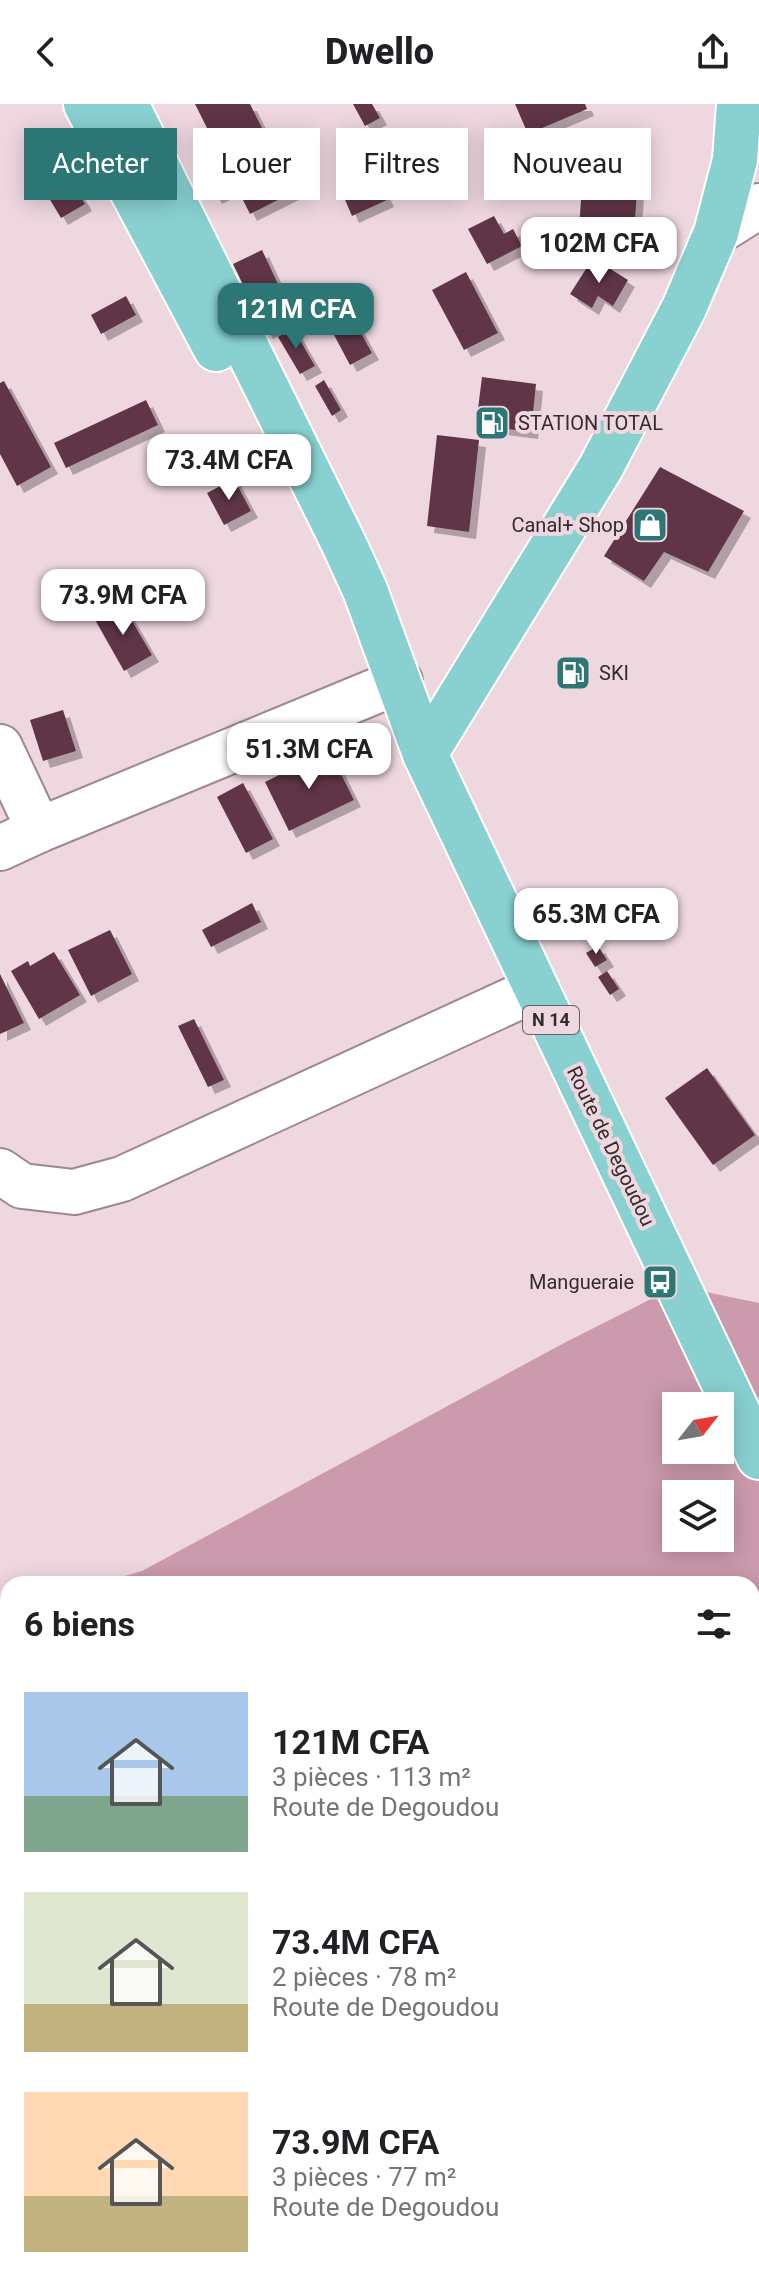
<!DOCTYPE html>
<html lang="fr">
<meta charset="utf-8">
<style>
:root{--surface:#fff;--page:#f6f6f6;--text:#202124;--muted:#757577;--accent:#2c7675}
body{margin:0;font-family:Roboto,sans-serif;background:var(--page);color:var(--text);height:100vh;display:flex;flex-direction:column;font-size:30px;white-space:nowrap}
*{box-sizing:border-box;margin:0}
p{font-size:26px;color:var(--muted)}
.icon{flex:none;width:44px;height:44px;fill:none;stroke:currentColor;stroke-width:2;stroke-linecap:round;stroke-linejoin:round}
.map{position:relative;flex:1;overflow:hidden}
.sheet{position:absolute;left:0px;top:1472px;width:760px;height:714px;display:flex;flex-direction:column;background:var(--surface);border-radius:24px 24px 0 0;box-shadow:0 4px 20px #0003}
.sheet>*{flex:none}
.banner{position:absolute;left:24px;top:24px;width:712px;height:72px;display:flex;gap:16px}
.needle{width:52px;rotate:59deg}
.tools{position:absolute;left:662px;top:1288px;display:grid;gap:16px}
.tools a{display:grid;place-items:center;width:72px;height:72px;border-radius:0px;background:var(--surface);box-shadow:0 4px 20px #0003;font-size:40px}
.price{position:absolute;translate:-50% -68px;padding:0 18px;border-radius:16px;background:#fff;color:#222;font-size:26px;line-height:52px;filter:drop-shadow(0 2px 4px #0008)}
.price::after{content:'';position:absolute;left:50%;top:48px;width:24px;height:18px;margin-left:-12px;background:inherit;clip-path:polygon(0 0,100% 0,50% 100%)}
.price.current{background:var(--accent);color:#fff}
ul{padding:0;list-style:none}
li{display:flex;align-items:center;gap:24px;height:200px;padding:0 24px}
li span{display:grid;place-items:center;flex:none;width:224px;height:160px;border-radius:0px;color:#555}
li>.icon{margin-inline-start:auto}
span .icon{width:96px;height:96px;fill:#fffc;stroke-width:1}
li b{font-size:34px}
h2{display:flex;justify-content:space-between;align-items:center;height:96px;padding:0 24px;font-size:34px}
.tag{padding:0 28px;border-radius:0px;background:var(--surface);box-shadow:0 4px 20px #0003;font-size:28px;line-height:72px}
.tag.current{background:var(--accent);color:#fff}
header{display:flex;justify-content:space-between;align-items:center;height:104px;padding:0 24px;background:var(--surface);font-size:36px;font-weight:800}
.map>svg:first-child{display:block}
</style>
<header><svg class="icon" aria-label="back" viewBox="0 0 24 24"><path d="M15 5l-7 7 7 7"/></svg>Dwello<svg class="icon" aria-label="share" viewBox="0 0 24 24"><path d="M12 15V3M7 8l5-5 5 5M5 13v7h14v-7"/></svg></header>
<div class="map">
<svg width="759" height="2185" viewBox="0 0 759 2185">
<defs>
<filter id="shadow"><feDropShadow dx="7" dy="7" stdDeviation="0" flood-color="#0004"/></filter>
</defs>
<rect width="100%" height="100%" fill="#efd7e0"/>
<g fill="#cb9aad" fill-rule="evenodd">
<path d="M 677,1182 L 759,1199 L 759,2081 L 752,2085 L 752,1480 L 97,1480 L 142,1467 L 566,1238 ZM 676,1302 L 720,1302 L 720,1346 L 676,1346 ZM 676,1390 L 720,1390 L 720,1434 L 676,1434 Z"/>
<path d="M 0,1493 L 8,1493 L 8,2010 L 0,1998 Z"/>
<path d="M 121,2178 L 556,2178 L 541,2185 L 126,2185 Z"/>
</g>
<g fill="#5f3647" filter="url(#shadow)">
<path d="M 195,0 L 250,0 L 294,88 L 250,110 Z"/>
<path d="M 353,0 L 372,0 L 380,14 L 365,22 Z"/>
<path d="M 515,0 L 585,0 L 587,5 L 528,30 Z"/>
<path d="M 213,47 L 222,64 L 207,72 L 198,55 Z"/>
<path d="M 371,62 L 387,96 L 352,112 L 337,77 Z"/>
<path d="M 64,65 L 85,100 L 61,114 L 40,79 Z"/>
<path d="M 583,69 L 638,74 L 633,142 L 578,137 Z"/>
<path d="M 226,70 L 233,84 L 215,93 L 207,79 Z"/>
<path d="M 494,112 L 504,130 L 513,125 L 522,142 L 487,160 L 468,125 Z"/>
<path d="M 262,146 L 294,214 L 266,228 L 233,160 Z"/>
<path d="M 593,154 L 628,176 L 613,202 L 598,192 L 592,204 L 570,190 Z"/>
<path d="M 466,168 L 498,229 L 464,246 L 432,186 Z"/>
<path d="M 126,192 L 136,211 L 101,230 L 91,211 Z"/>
<path d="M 346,202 L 372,249 L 350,261 L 325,214 Z"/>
<path d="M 293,224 L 315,262 L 300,270 L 278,233 Z"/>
<path d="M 482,273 L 536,280 L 531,328 L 476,321 Z"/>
<path d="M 324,276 L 341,306 L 332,312 L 315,282 Z"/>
<path d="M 4,277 L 51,363 L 17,382 L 0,350 L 0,279 Z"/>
<path d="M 146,296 L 158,321 L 66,364 L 54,339 Z"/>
<path d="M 437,331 L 479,336 L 469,428 L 427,422 Z"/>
<path d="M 660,363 L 744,407 L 708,468 L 664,448 L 644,477 L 604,452 Z"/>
<path d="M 234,375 L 251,407 L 224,421 L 207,389 Z"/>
<path d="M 121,498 L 152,551 L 124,567 L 94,514 Z"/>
<path d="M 63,606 L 76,647 L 43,657 L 30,616 Z"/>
<path d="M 329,646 L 354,696 L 289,727 L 265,678 Z"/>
<path d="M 243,679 L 273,735 L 246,749 L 217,693 Z"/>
<path d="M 252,799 L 261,818 L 211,843 L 202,826 Z"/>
<path d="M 110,826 L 132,870 L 91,892 L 68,846 Z"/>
<path d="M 598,842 L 607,856 L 595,863 L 586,849 Z"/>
<path d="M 54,848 L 80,891 L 39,915 L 11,867 L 28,857 L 30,862 Z"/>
<path d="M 607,867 L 619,885 L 610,891 L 598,873 Z"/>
<path d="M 0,870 L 24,919 L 0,930 Z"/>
<path d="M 194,915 L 224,976 L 208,983 L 178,922 Z"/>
<path d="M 707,964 L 755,1031 L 713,1061 L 665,994 Z"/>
</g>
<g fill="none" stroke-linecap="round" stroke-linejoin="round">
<defs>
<g id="minor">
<path d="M 716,129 L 759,102"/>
<path d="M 0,643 L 39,726"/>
<path d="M 0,744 L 39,726 L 400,577"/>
<path d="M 0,1067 L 22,1082 L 74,1088 L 122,1075 L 536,885"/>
<path d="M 0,1998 L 8,2010"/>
<path d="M 752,2159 L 759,2156"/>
<path d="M 121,2178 L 126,2185"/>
<path d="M 702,2185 L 715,2178"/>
</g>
<g id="major">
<path d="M 86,0 L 216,245"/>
<path d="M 126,0 L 343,438 L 365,486 L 425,650 L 759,1353"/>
<path d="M 425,650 L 601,363 L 684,204 L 716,129 L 735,56 L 739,0"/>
</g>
</defs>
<use href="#minor" stroke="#9e8890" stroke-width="48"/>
<use href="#major" stroke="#fff" stroke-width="48"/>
<use href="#minor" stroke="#fff" stroke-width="44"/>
<use href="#major" stroke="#89d0d0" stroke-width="44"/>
</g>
<defs>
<symbol id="fuel-square" viewBox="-11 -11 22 22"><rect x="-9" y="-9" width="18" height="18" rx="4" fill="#2c7675" stroke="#efd7e0"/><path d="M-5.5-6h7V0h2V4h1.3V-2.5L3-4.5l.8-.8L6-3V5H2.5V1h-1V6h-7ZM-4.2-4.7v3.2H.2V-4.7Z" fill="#fff"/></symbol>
<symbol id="shop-square" viewBox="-11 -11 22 22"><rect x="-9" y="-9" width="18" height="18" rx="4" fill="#2c7675" stroke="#efd7e0"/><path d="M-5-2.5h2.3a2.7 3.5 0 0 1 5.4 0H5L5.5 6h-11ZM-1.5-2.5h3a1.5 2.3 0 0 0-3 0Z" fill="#fff"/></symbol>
<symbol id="bus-square" viewBox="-11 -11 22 22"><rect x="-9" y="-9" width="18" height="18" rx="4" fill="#2c7675" stroke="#efd7e0"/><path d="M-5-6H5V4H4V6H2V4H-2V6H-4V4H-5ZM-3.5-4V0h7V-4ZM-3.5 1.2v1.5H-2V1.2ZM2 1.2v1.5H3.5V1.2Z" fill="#fff"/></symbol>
</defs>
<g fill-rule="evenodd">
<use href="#fuel-square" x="472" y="299" width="40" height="40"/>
<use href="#shop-square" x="630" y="401" width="40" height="40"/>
<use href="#fuel-square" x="553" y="549" width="40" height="40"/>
<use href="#bus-square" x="640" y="1158" width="40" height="40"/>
</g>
<g text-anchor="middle" stroke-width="8" stroke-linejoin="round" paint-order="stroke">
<rect fill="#efd7e0" stroke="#6c5f63" stroke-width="2" x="523" y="902" width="56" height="28" rx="6"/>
<g font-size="18" font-weight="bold" fill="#342b2e">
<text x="551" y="922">N 14</text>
</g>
<g font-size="20" fill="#342b2e" stroke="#efd7e0" text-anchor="start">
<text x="518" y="326">STATION TOTAL</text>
<text x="624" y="428" text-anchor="end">Canal+ Shop</text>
<text x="599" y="576">SKI</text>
<text x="634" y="1185" text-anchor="end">Mangueraie</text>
</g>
<g font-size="20" fill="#342b2e" stroke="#efd7e0">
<text transform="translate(611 1042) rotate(64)" y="7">Route de Degoudou</text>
</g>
</g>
</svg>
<div class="tools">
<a><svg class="needle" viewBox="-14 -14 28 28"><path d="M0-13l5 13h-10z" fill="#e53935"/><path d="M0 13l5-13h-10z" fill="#757577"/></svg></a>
<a><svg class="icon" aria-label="layers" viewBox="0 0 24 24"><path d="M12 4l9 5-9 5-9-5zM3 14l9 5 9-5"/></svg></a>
</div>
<b class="price" style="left:599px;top:181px">102M CFA</b>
<b class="price current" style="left:296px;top:247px">121M CFA</b>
<b class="price" style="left:229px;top:398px">73.4M CFA</b>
<b class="price" style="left:123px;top:533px">73.9M CFA</b>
<b class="price" style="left:309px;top:687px">51.3M CFA</b>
<b class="price" style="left:596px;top:852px">65.3M CFA</b>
<div class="banner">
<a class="tag current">Acheter</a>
<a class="tag">Louer</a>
<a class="tag">Filtres</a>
<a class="tag">Nouveau</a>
</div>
<section class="sheet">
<h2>6 biens<svg class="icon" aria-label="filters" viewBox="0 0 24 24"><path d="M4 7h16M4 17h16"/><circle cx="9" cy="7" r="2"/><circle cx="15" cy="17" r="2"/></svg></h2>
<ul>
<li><span style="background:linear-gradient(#a9c7e8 65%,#7fa58c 0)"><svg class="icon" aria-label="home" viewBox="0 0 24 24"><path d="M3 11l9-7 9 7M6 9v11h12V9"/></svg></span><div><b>121M CFA</b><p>3 pièces · 113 m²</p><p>Route de Degoudou</p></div></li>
<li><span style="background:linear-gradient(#dfe7d0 70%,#c2b280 0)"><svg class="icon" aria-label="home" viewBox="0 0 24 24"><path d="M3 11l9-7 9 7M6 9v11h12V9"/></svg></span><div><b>73.4M CFA</b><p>2 pièces · 78 m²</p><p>Route de Degoudou</p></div></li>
<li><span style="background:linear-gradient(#ffd9b3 65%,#c2b280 0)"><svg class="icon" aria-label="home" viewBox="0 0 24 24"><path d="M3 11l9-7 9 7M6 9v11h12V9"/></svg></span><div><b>73.9M CFA</b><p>3 pièces · 77 m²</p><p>Route de Degoudou</p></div></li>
</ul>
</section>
</div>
